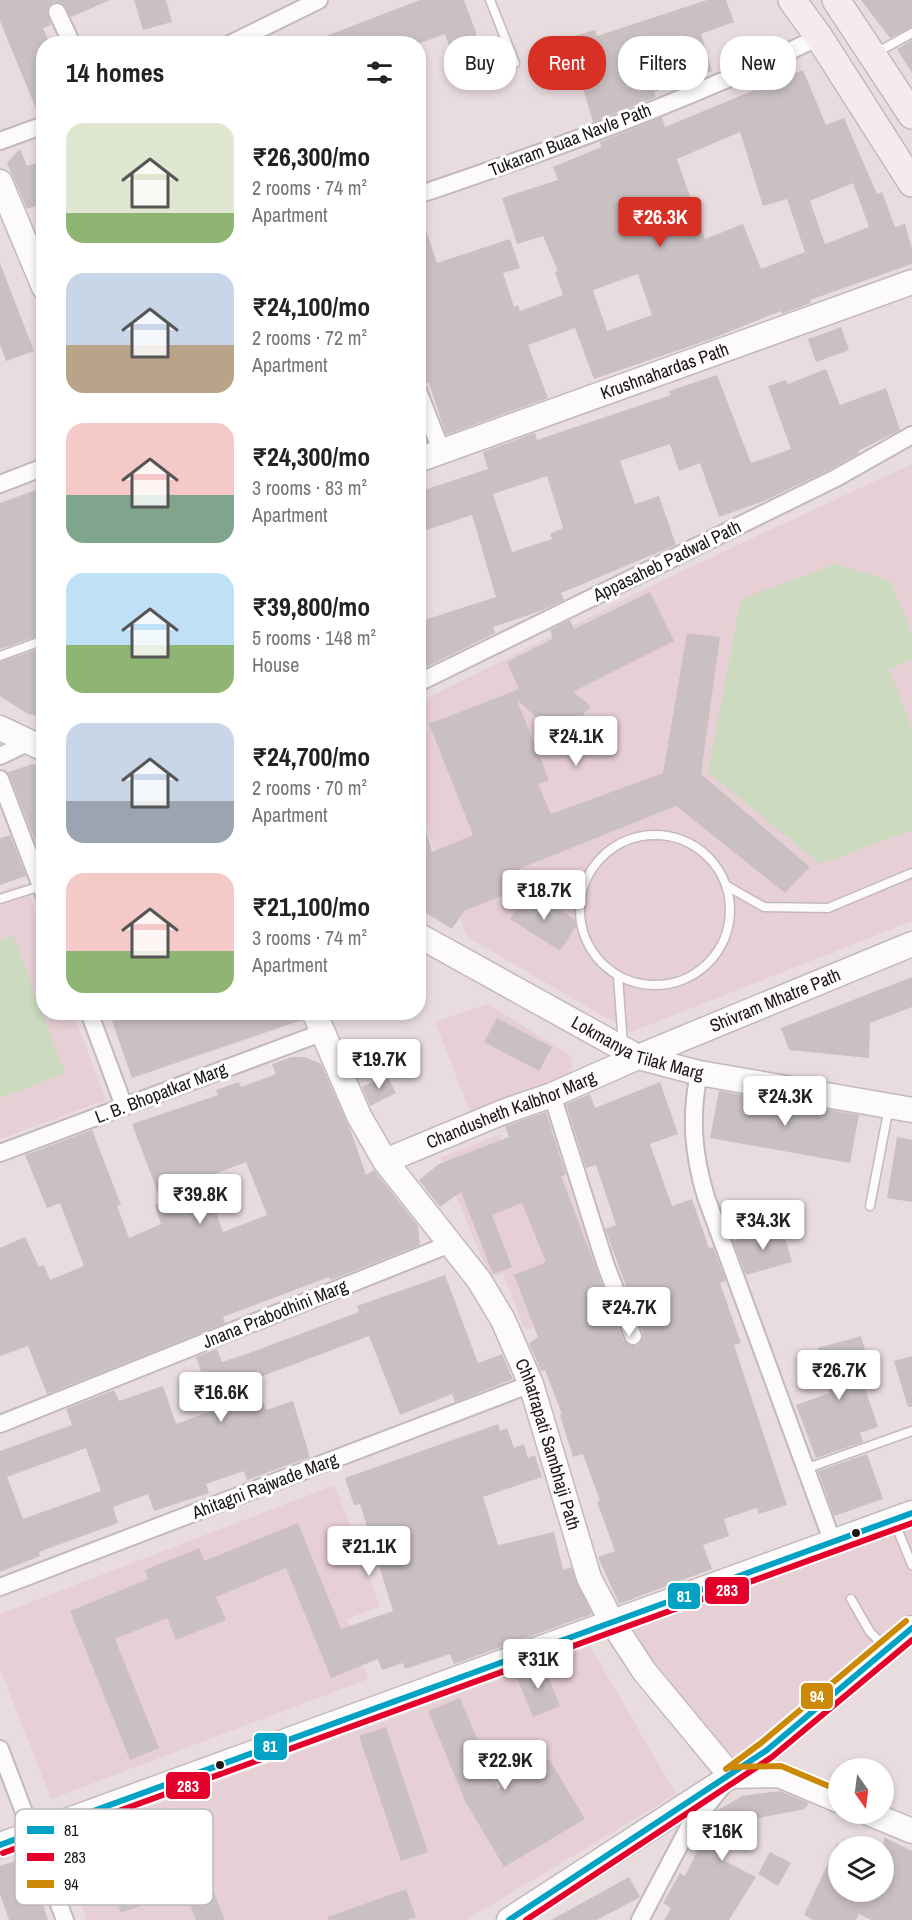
<!DOCTYPE html>
<meta charset="utf-8">
<style>
:root{--surface:#fff;--page:#f6f6f6;--text:#222;--muted:#767676;--accent:#d93025}
body{margin:0;font-family:"Archivo Narrow",sans-serif;background:var(--page);color:var(--text);height:100vh;display:flex;flex-direction:column;font-size:22px;white-space:nowrap}
*{box-sizing:border-box;margin:0}
p{font-size:20px;color:var(--muted)}
.icon{flex:none;width:33px;height:33px;fill:none;stroke:currentColor;stroke-width:2;stroke-linecap:round;stroke-linejoin:round}
.map{position:relative;flex:1;overflow:hidden}
.details{position:absolute;left:36px;top:36px;width:390px;height:984px;display:flex;flex-direction:column;background:var(--surface);border-radius:24px;box-shadow:0 3px 9px #0003}
.details>*{flex:none}
.hud{position:absolute;left:444px;top:36px;width:378px;height:54px;display:flex;gap:12px}
.needle{width:39px;rotate:166deg}
.controls{position:absolute;left:828px;top:1758px;display:grid;gap:12px}
.controls a{display:grid;place-items:center;width:66px;height:66px;border-radius:50%;background:var(--surface);box-shadow:0 3px 9px #0003;font-size:30px}
.price{position:absolute;translate:-50% -51px;padding:0 14px;border-radius:6px;background:#fff;color:#222;font-size:20px;line-height:39px;filter:drop-shadow(0 2px 3px #0008)}
.price::after{content:'';position:absolute;left:50%;top:36px;width:18px;height:14px;margin-left:-9px;background:inherit;clip-path:polygon(0 0,100% 0,50% 100%)}
.price.current{background:var(--accent);color:#fff}
ul{padding:0;list-style:none}
li{display:flex;align-items:center;gap:18px;height:150px;padding:0 30px}
li span{display:grid;place-items:center;flex:none;width:168px;height:120px;border-radius:18px;color:#555}
li>.icon{margin-inline-start:auto}
span .icon{width:72px;height:72px;fill:#fffc;stroke-width:1}
li b{font-size:26px}
h2{display:flex;justify-content:space-between;align-items:center;height:72px;padding:0 30px;font-size:26px}
.pill{padding:0 21px;border-radius:24px;background:var(--surface);box-shadow:0 3px 9px #0003;font-size:21px;line-height:54px}
.pill.current{background:var(--accent);color:#fff}
.map>svg:first-child{display:block}
</style>
<div class="map">
<svg width="912" height="1920" viewBox="0 0 912 1920">
<rect width="100%" height="100%" fill="#e9dcdf"/>
<g fill="#e7d0d5">
<path d="M 912,464 L 912,921 L 631,1032 L 467,937 L 419,808 L 419,702 L 682,571 Z"/>
<path d="M 25,883 L 43,934 L 44,1012 L 73,1013 L 106,1100 L 0,1139 L 0,892 Z"/>
<path d="M 488,1004 L 570,1055 L 573,1065 L 570,1074 L 471,1114 L 435,1022 Z"/>
<path d="M 500,1134 L 506,1150 L 549,1134 L 610,1298 L 525,1331 L 503,1273 L 490,1277 L 440,1158 Z"/>
<path d="M 335,1485 L 380,1606 L 347,1619 L 368,1679 L 51,1799 L 0,1668 L 0,1614 Z"/>
<path d="M 912,1522 L 912,1621 L 735,1766 L 622,1626 Z"/>
<path d="M 590,1646 L 676,1794 L 466,1920 L 87,1920 L 59,1840 Z"/>
</g>
<g fill="#ccdabf">
<path d="M 835,564 L 891,581 L 912,636 L 912,660 L 889,669 L 912,729 L 912,830 L 820,864 L 708,772 L 741,599 Z"/>
<path d="M 13,935 L 65,1073 L 0,1098 L 0,940 Z"/>
</g>
<g fill="#cac0c2" fill-rule="evenodd">
<path d="M 0,0 L 110,0 L 71,17 L 62,3 L 53,2 L 48,7 L 47,12 L 51,25 L 43,28 L 50,44 L 44,44 L 44,115 L 39,116 L 0,21 Z"/>
<path d="M 134,0 L 166,0 L 172,22 L 143,30 Z"/>
<path d="M 420,0 L 464,0 L 477,35 L 449,45 L 445,34 L 418,44 L 305,44 Z"/>
<path d="M 707,0 L 726,0 L 734,22 L 701,34 L 712,71 L 669,84 L 670,86 L 654,92 L 656,97 L 593,122 L 568,38 L 595,30 L 597,36 Z"/>
<path d="M 861,0 L 912,0 L 912,27 L 890,38 Z"/>
<path d="M 912,40 L 912,73 L 897,49 Z"/>
<path d="M 803,70 L 826,125 L 844,118 L 877,194 L 882,192 L 895,227 L 905,224 L 912,249 L 912,264 L 810,300 L 811,303 L 782,314 L 781,311 L 711,339 L 594,379 L 575,328 L 528,345 L 548,398 L 446,435 L 429,383 L 425,383 L 418,366 L 418,218 L 422,218 L 437,263 L 510,239 L 520,268 L 503,273 L 514,307 L 518,305 L 520,311 L 563,295 L 555,272 L 558,271 L 543,236 L 517,244 L 502,198 L 558,180 L 553,167 L 601,147 L 600,142 L 662,117 L 665,127 ZM 740,132 L 763,206 L 787,199 L 805,252 L 761,269 L 743,224 L 705,239 L 677,159 ZM 853,183 L 869,227 L 825,244 L 810,201 ZM 638,274 L 652,315 L 607,331 L 593,290 Z"/>
<path d="M 20,149 L 27,166 L 44,160 L 44,203 L 27,209 L 7,163 Z"/>
<path d="M 0,263 L 34,351 L 6,361 L 0,344 Z"/>
<path d="M 841,327 L 849,350 L 816,362 L 808,339 Z"/>
<path d="M 826,369 L 840,405 L 886,388 L 900,430 L 858,451 L 859,453 L 831,469 L 764,501 L 719,517 L 700,463 L 679,471 L 670,444 L 620,461 L 635,504 L 659,496 L 676,545 L 561,593 L 564,600 L 540,611 L 493,627 L 495,633 L 426,667 L 418,646 L 418,622 L 496,597 L 472,515 L 418,533 L 418,492 L 488,469 L 483,452 L 535,433 L 537,440 L 671,395 L 669,391 L 717,375 L 751,463 L 791,449 L 768,386 L 786,380 L 788,384 ZM 547,476 L 563,528 L 550,534 L 552,539 L 512,552 L 493,494 Z"/>
<path d="M 420,426 L 427,442 L 418,445 L 418,427 Z"/>
<path d="M 44,487 L 44,596 L 36,597 L 44,621 L 44,634 L 0,649 L 0,503 Z"/>
<path d="M 650,592 L 674,641 L 573,692 L 591,706 L 561,740 L 517,700 L 549,780 L 538,784 L 551,814 L 663,773 L 687,633 L 720,637 L 701,774 L 810,867 L 785,893 L 676,806 L 519,869 L 526,886 L 464,911 L 452,929 L 418,908 L 418,821 L 423,820 L 432,852 L 473,835 L 429,724 L 519,689 L 507,662 L 553,639 L 550,630 L 570,620 L 574,629 Z"/>
<path d="M 44,647 L 44,718 L 26,713 L 0,696 L 0,662 Z"/>
<path d="M 33,764 L 44,770 L 44,863 L 8,772 Z"/>
<path d="M 10,835 L 26,876 L 0,885 L 0,838 Z"/>
<path d="M 528,890 L 579,922 L 560,951 L 510,919 Z"/>
<path d="M 912,977 L 912,1007 L 870,1023 L 869,1058 L 789,1050 L 781,1028 Z"/>
<path d="M 136,1012 L 300,1012 L 302,1020 L 132,1078 L 112,1021 Z"/>
<path d="M 497,1018 L 552,1047 L 539,1071 L 484,1042 Z"/>
<path d="M 292,1057 L 305,1057 L 321,1064 L 350,1129 L 366,1175 L 374,1170 L 418,1226 L 420,1245 L 336,1278 L 331,1280 L 329,1277 L 223,1317 L 225,1323 L 47,1394 L 28,1346 L 0,1356 L 0,1248 L 25,1237 L 39,1267 L 44,1265 L 50,1280 L 84,1266 L 60,1203 L 47,1208 L 25,1155 L 92,1130 L 121,1205 L 117,1206 L 129,1238 L 161,1224 L 155,1205 L 162,1203 L 132,1124 L 218,1095 L 216,1090 L 239,1082 L 241,1087 L 276,1074 L 272,1064 ZM 246,1162 L 267,1215 L 223,1232 L 204,1178 Z"/>
<path d="M 387,1075 L 396,1093 L 370,1106 L 362,1087 Z"/>
<path d="M 660,1082 L 678,1134 L 650,1144 L 672,1206 L 692,1199 L 709,1248 L 713,1247 L 726,1281 L 720,1283 L 741,1343 L 734,1345 L 787,1505 L 759,1514 L 757,1508 L 724,1519 L 729,1536 L 703,1545 L 712,1569 L 619,1604 L 598,1557 L 615,1551 L 597,1502 L 600,1501 L 583,1454 L 573,1457 L 560,1415 L 562,1414 L 545,1370 L 541,1371 L 529,1343 L 538,1337 L 514,1275 L 546,1262 L 522,1203 L 492,1215 L 512,1267 L 493,1274 L 461,1192 L 440,1207 L 419,1180 L 439,1164 L 509,1137 L 505,1126 L 546,1112 L 566,1175 L 561,1176 L 623,1340 L 631,1346 L 637,1346 L 643,1338 L 643,1332 L 605,1229 L 616,1225 L 596,1165 L 586,1168 L 566,1104 L 590,1094 L 595,1108 Z"/>
<path d="M 719,1091 L 859,1115 L 850,1163 L 710,1138 Z"/>
<path d="M 897,1137 L 912,1140 L 912,1202 L 887,1198 Z"/>
<path d="M 782,1227 L 792,1262 L 746,1275 L 733,1241 Z"/>
<path d="M 445,1275 L 478,1363 L 502,1354 L 513,1379 L 455,1402 L 452,1394 L 400,1415 L 369,1336 L 255,1379 L 266,1410 L 293,1401 L 310,1457 L 247,1480 L 244,1471 L 206,1484 L 209,1493 L 154,1511 L 148,1494 L 113,1507 L 118,1523 L 39,1552 L 40,1556 L 0,1572 L 0,1451 L 72,1425 L 66,1409 L 114,1390 L 119,1401 L 163,1386 L 176,1424 L 214,1410 L 196,1357 L 217,1349 L 222,1362 L 244,1355 L 359,1312 L 357,1306 ZM 86,1448 L 101,1491 L 23,1519 L 7,1477 Z"/>
<path d="M 861,1336 L 868,1361 L 857,1364 L 878,1427 L 860,1433 L 863,1442 L 816,1458 L 796,1405 L 830,1393 L 818,1348 Z"/>
<path d="M 912,1356 L 912,1407 L 908,1407 L 894,1361 Z"/>
<path d="M 498,1424 L 500,1431 L 507,1428 L 514,1448 L 524,1444 L 528,1458 L 535,1455 L 542,1477 L 483,1497 L 498,1545 L 554,1532 L 563,1570 L 571,1567 L 592,1614 L 454,1664 L 450,1654 L 405,1669 L 403,1663 L 382,1670 L 378,1659 L 331,1678 L 286,1568 L 216,1597 L 226,1620 L 176,1640 L 167,1618 L 115,1639 L 159,1748 L 130,1760 L 70,1611 L 148,1579 L 145,1570 L 199,1548 L 204,1561 L 298,1523 L 341,1629 L 393,1611 L 360,1504 L 354,1505 L 345,1478 Z"/>
<path d="M 867,1454 L 883,1499 L 834,1516 L 818,1471 Z"/>
<path d="M 543,1663 L 560,1706 L 533,1717 L 515,1673 Z"/>
<path d="M 460,1698 L 498,1789 L 549,1759 L 585,1819 L 504,1867 L 465,1801 L 428,1711 Z"/>
<path d="M 386,1727 L 428,1852 L 401,1861 L 359,1736 Z"/>
<path d="M 780,1791 L 809,1803 L 805,1809 L 722,1825 L 732,1831 L 717,1857 L 756,1877 L 729,1920 L 664,1920 L 671,1908 L 663,1903 L 680,1873 L 685,1876 L 709,1827 L 702,1829 L 715,1812 L 742,1796 Z"/>
<path d="M 185,1820 L 225,1920 L 196,1920 L 184,1890 L 121,1913 L 110,1881 L 105,1882 L 97,1860 L 163,1837 L 160,1830 Z"/>
<path d="M 884,1837 L 912,1851 L 912,1920 L 871,1920 L 859,1914 L 856,1920 L 813,1920 L 804,1915 L 838,1842 L 838,1892 L 884,1892 Z"/>
<path d="M 770,1852 L 791,1863 L 778,1886 L 758,1874 Z"/>
<path d="M 24,1858 L 38,1900 L 41,1899 L 48,1920 L 9,1920 L 0,1894 L 0,1866 Z"/>
<path d="M 629,1877 L 640,1897 L 597,1920 L 551,1920 Z"/>
<path d="M 406,1889 L 416,1917 L 406,1920 L 328,1920 L 328,1917 Z"/>
</g>
<g fill="none" stroke-linecap="round" stroke-linejoin="round">
<defs>
<g id="lane">
<path d="M 490,0 L 515,63"/>
<path d="M 876,53 L 912,33"/>
<path d="M 0,656 L 44,640"/>
<circle cx="655" cy="910" r="75"/>
<path d="M 727,886 L 764,907 L 828,908 L 912,873"/>
<path d="M 0,899 L 41,886"/>
<path d="M 618,976 L 623,1045"/>
<path d="M 870,1206 L 889,1107"/>
<path d="M 805,1469 L 912,1431"/>
<path d="M 894,1521 L 912,1565"/>
<path d="M 851,1599 L 870,1632 L 885,1647"/>
</g>
<g id="street">
<path d="M 57,12 L 72,44"/>
<path d="M 230,44 L 319,0"/>
<path d="M 0,141 L 44,125"/>
<path d="M 418,195 C 554,149 690,100 819,37"/>
<path d="M 418,391 L 442,452"/>
<path d="M 0,484 L 44,467"/>
<path d="M 418,683 L 836,478 L 912,435"/>
<path d="M 0,756 L 29,742"/>
<path d="M 0,779 L 44,894"/>
<path d="M 89,1012 L 124,1106"/>
<path d="M 699,1073 C 690,1117 693,1154 706,1197 L 833,1543"/>
<path d="M 552,1095 L 605,1263 L 633,1336"/>
<path d="M 0,1153 L 321,1033"/>
<path d="M 0,1424 L 450,1244"/>
<path d="M 0,1587 L 531,1384"/>
<path d="M 0,1749 L 65,1920"/>
<path d="M 640,1920 L 688,1829 L 721,1788"/>
</g>
<g id="secondary">
<path d="M 0,182 L 44,287"/>
<path id="s1" d="M 418,460 L 912,282"/>
<path d="M 0,728 L 44,749"/>
<path id="s2" d="M 418,935 L 638,1057 L 699,1073 L 912,1110"/>
<path id="s3" d="M 314,1012 L 359,1116 L 385,1161 L 479,1280 L 503,1320 L 531,1384 L 589,1578 L 612,1622 L 644,1671 L 731,1776"/>
<path id="s4" d="M 385,1161 L 503,1112 L 552,1095 L 638,1057 L 912,944"/>
<path d="M 731,1776 L 779,1775 L 838,1800"/>
<path d="M 871,1814 L 912,1831"/>
<path d="M 0,1845 L 912,1513"/>
<path d="M 509,1920 L 731,1776 L 767,1750 L 912,1628"/>
</g>
<g id="primary">
<path d="M 792,0 L 819,37 L 912,183"/>
<path d="M 836,0 L 912,115"/>
</g>
</defs>
<use href="#lane" stroke="#c3b9bb" stroke-width="11"/>
<use href="#street" stroke="#c3b9bb" stroke-width="20"/>
<use href="#secondary" stroke="#c3b9bb" stroke-width="27"/>
<use href="#primary" stroke="#c1bbbd" stroke-width="30"/>
<use href="#lane" stroke="#fcfafa" stroke-width="8"/>
<use href="#street" stroke="#fcfafa" stroke-width="16"/>
<use href="#secondary" stroke="#fcfafa" stroke-width="24"/>
<use href="#primary" stroke="#f5ebed" stroke-width="27"/>
<defs>
<g id="bus-1">
<path d="M 0,1845 L 912,1513"/>
<path d="M 509,1920 L 767,1750 L 912,1628"/>
</g>
<g id="bus-2">
<path d="M 3,1853 L 912,1523"/>
<path d="M 526,1920 L 772,1757 L 912,1640"/>
</g>
<g id="bus-3">
<path d="M 731,1767 L 781,1766 L 838,1790"/>
<path d="M 726,1769 L 761,1743 L 906,1621"/>
</g>
</defs>
<use href="#bus-1" stroke="#fff" stroke-width="10"/>
<use href="#bus-2" stroke="#fff" stroke-width="10"/>
<use href="#bus-3" stroke="#fff" stroke-width="10"/>
<use href="#bus-1" stroke="#02a2c5" stroke-width="6"/>
<use href="#bus-2" stroke="#e4002b" stroke-width="6"/>
<use href="#bus-3" stroke="#cc8905" stroke-width="6"/>
</g>
<g fill="#1e1718" stroke="#fff" stroke-width="2">
<circle cx="856" cy="1533" r="5"/>
<circle cx="220" cy="1765" r="5"/>
</g>
<g text-anchor="middle" stroke-width="6" stroke-linejoin="round" paint-order="stroke">
<g font-size="18" fill="#1e1718" stroke="#fff">
<text transform="translate(570 140) rotate(-21)" y="6">Tukaram Buaa Navle Path</text>
<text dy="6" stroke="none"><textPath href="#s1" startOffset="262">Krushnahardas Path</textPath></text>
<text transform="translate(667 561) rotate(-26)" y="6">Appasaheb Padwal Path</text>
<text dy="6" stroke="none"><textPath href="#s4" startOffset="422">Shivram Mhatre Path</textPath></text>
<text dy="6" stroke="none"><textPath href="#s2" startOffset="248">Lokmanya Tilak Marg</textPath></text>
<text transform="translate(161 1093) rotate(-21)" y="6">L. B. Bhopatkar Marg</text>
<text dy="6" stroke="none"><textPath href="#s4" startOffset="136">Chandusheth Kalbhor Marg</textPath></text>
<text transform="translate(275 1314) rotate(-22)" y="6">Jnana Prabodhini Marg</text>
<text dy="6" stroke="none"><textPath href="#s3" startOffset="496">Chhatrapati Sambhaji Path</textPath></text>
<text transform="translate(265 1486) rotate(-21)" y="6">Ahitagni Rajwade Marg</text>
</g>
</g>
<rect x="15" y="1809" width="198" height="96" rx="9" fill="#fff" stroke="#bcb9ba" stroke-width="1.5"/>
<rect x="27" y="1826" width="27" height="8" fill="#02a2c5"/>
<rect x="27" y="1853" width="27" height="8" fill="#e4002b"/>
<rect x="27" y="1880" width="27" height="8" fill="#cc8905"/>
<g font-size="16" fill="#1e1718">
<text x="64" y="1836">81</text>
<text x="64" y="1863">283</text>
<text x="64" y="1890">94</text>
</g>
<g stroke="#fff" stroke-width="2">
<rect x="704" y="1576" width="46" height="29" rx="6" fill="#e4002b"/>
<rect x="667" y="1582" width="34" height="28" rx="6" fill="#02a2c5"/>
<rect x="800" y="1682" width="34" height="28" rx="6" fill="#cc8905"/>
<rect x="253" y="1732" width="35" height="29" rx="6" fill="#02a2c5"/>
<rect x="165" y="1771" width="46" height="29" rx="6" fill="#e4002b"/>
</g>
<g font-size="16" text-anchor="middle" font-weight="bold" fill="#fff">
<text x="727" y="1596">283</text>
<text x="684" y="1602">81</text>
<text x="817" y="1702">94</text>
<text x="270" y="1752">81</text>
<text x="188" y="1792">283</text>
</g>
</svg>
<div class="controls">
<a><svg class="needle" viewBox="-14 -14 28 28"><path d="M0-13l5 13h-10z" fill="#e53935"/><path d="M0 13l5-13h-10z" fill="#767676"/></svg></a>
<a><svg class="icon" aria-label="layers" viewBox="0 0 24 24"><path d="M12 4l9 5-9 5-9-5zM3 14l9 5 9-5"/></svg></a>
</div>
<b class="price current" style="left:660px;top:248px">₹26.3K</b>
<b class="price" style="left:576px;top:767px">₹24.1K</b>
<b class="price" style="left:544px;top:921px">₹18.7K</b>
<b class="price" style="left:379px;top:1090px">₹19.7K</b>
<b class="price" style="left:785px;top:1127px">₹24.3K</b>
<b class="price" style="left:200px;top:1225px">₹39.8K</b>
<b class="price" style="left:763px;top:1251px">₹34.3K</b>
<b class="price" style="left:629px;top:1338px">₹24.7K</b>
<b class="price" style="left:839px;top:1401px">₹26.7K</b>
<b class="price" style="left:221px;top:1423px">₹16.6K</b>
<b class="price" style="left:369px;top:1577px">₹21.1K</b>
<b class="price" style="left:538px;top:1690px">₹31K</b>
<b class="price" style="left:505px;top:1791px">₹22.9K</b>
<b class="price" style="left:722px;top:1862px">₹16K</b>
<div class="hud">
<a class="pill">Buy</a>
<a class="pill current">Rent</a>
<a class="pill">Filters</a>
<a class="pill">New</a>
</div>
<section class="details">
<h2>14 homes<svg class="icon" aria-label="filters" viewBox="0 0 24 24"><path d="M4 7h16M4 17h16"/><circle cx="9" cy="7" r="2"/><circle cx="15" cy="17" r="2"/></svg></h2>
<ul>
<li><span style="background:linear-gradient(#dfe7d0 75%,#8fb573 0)"><svg class="icon" aria-label="home" viewBox="0 0 24 24"><path d="M3 11l9-7 9 7M6 9v11h12V9"/></svg></span><div><b>₹26,300/mo</b><p>2 rooms · 74 m²</p><p>Apartment</p></div></li>
<li><span style="background:linear-gradient(#c9d6e8 60%,#b9a48a 0)"><svg class="icon" aria-label="home" viewBox="0 0 24 24"><path d="M3 11l9-7 9 7M6 9v11h12V9"/></svg></span><div><b>₹24,100/mo</b><p>2 rooms · 72 m²</p><p>Apartment</p></div></li>
<li><span style="background:linear-gradient(#f6c9c9 60%,#7fa58c 0)"><svg class="icon" aria-label="home" viewBox="0 0 24 24"><path d="M3 11l9-7 9 7M6 9v11h12V9"/></svg></span><div><b>₹24,300/mo</b><p>3 rooms · 83 m²</p><p>Apartment</p></div></li>
<li><span style="background:linear-gradient(#bfe0f5 60%,#8fb573 0)"><svg class="icon" aria-label="home" viewBox="0 0 24 24"><path d="M3 11l9-7 9 7M6 9v11h12V9"/></svg></span><div><b>₹39,800/mo</b><p>5 rooms · 148 m²</p><p>House</p></div></li>
<li><span style="background:linear-gradient(#c9d6e8 65%,#9aa5b1 0)"><svg class="icon" aria-label="home" viewBox="0 0 24 24"><path d="M3 11l9-7 9 7M6 9v11h12V9"/></svg></span><div><b>₹24,700/mo</b><p>2 rooms · 70 m²</p><p>Apartment</p></div></li>
<li><span style="background:linear-gradient(#f6c9c9 65%,#8fb573 0)"><svg class="icon" aria-label="home" viewBox="0 0 24 24"><path d="M3 11l9-7 9 7M6 9v11h12V9"/></svg></span><div><b>₹21,100/mo</b><p>3 rooms · 74 m²</p><p>Apartment</p></div></li>
</ul>
</section>
</div>
